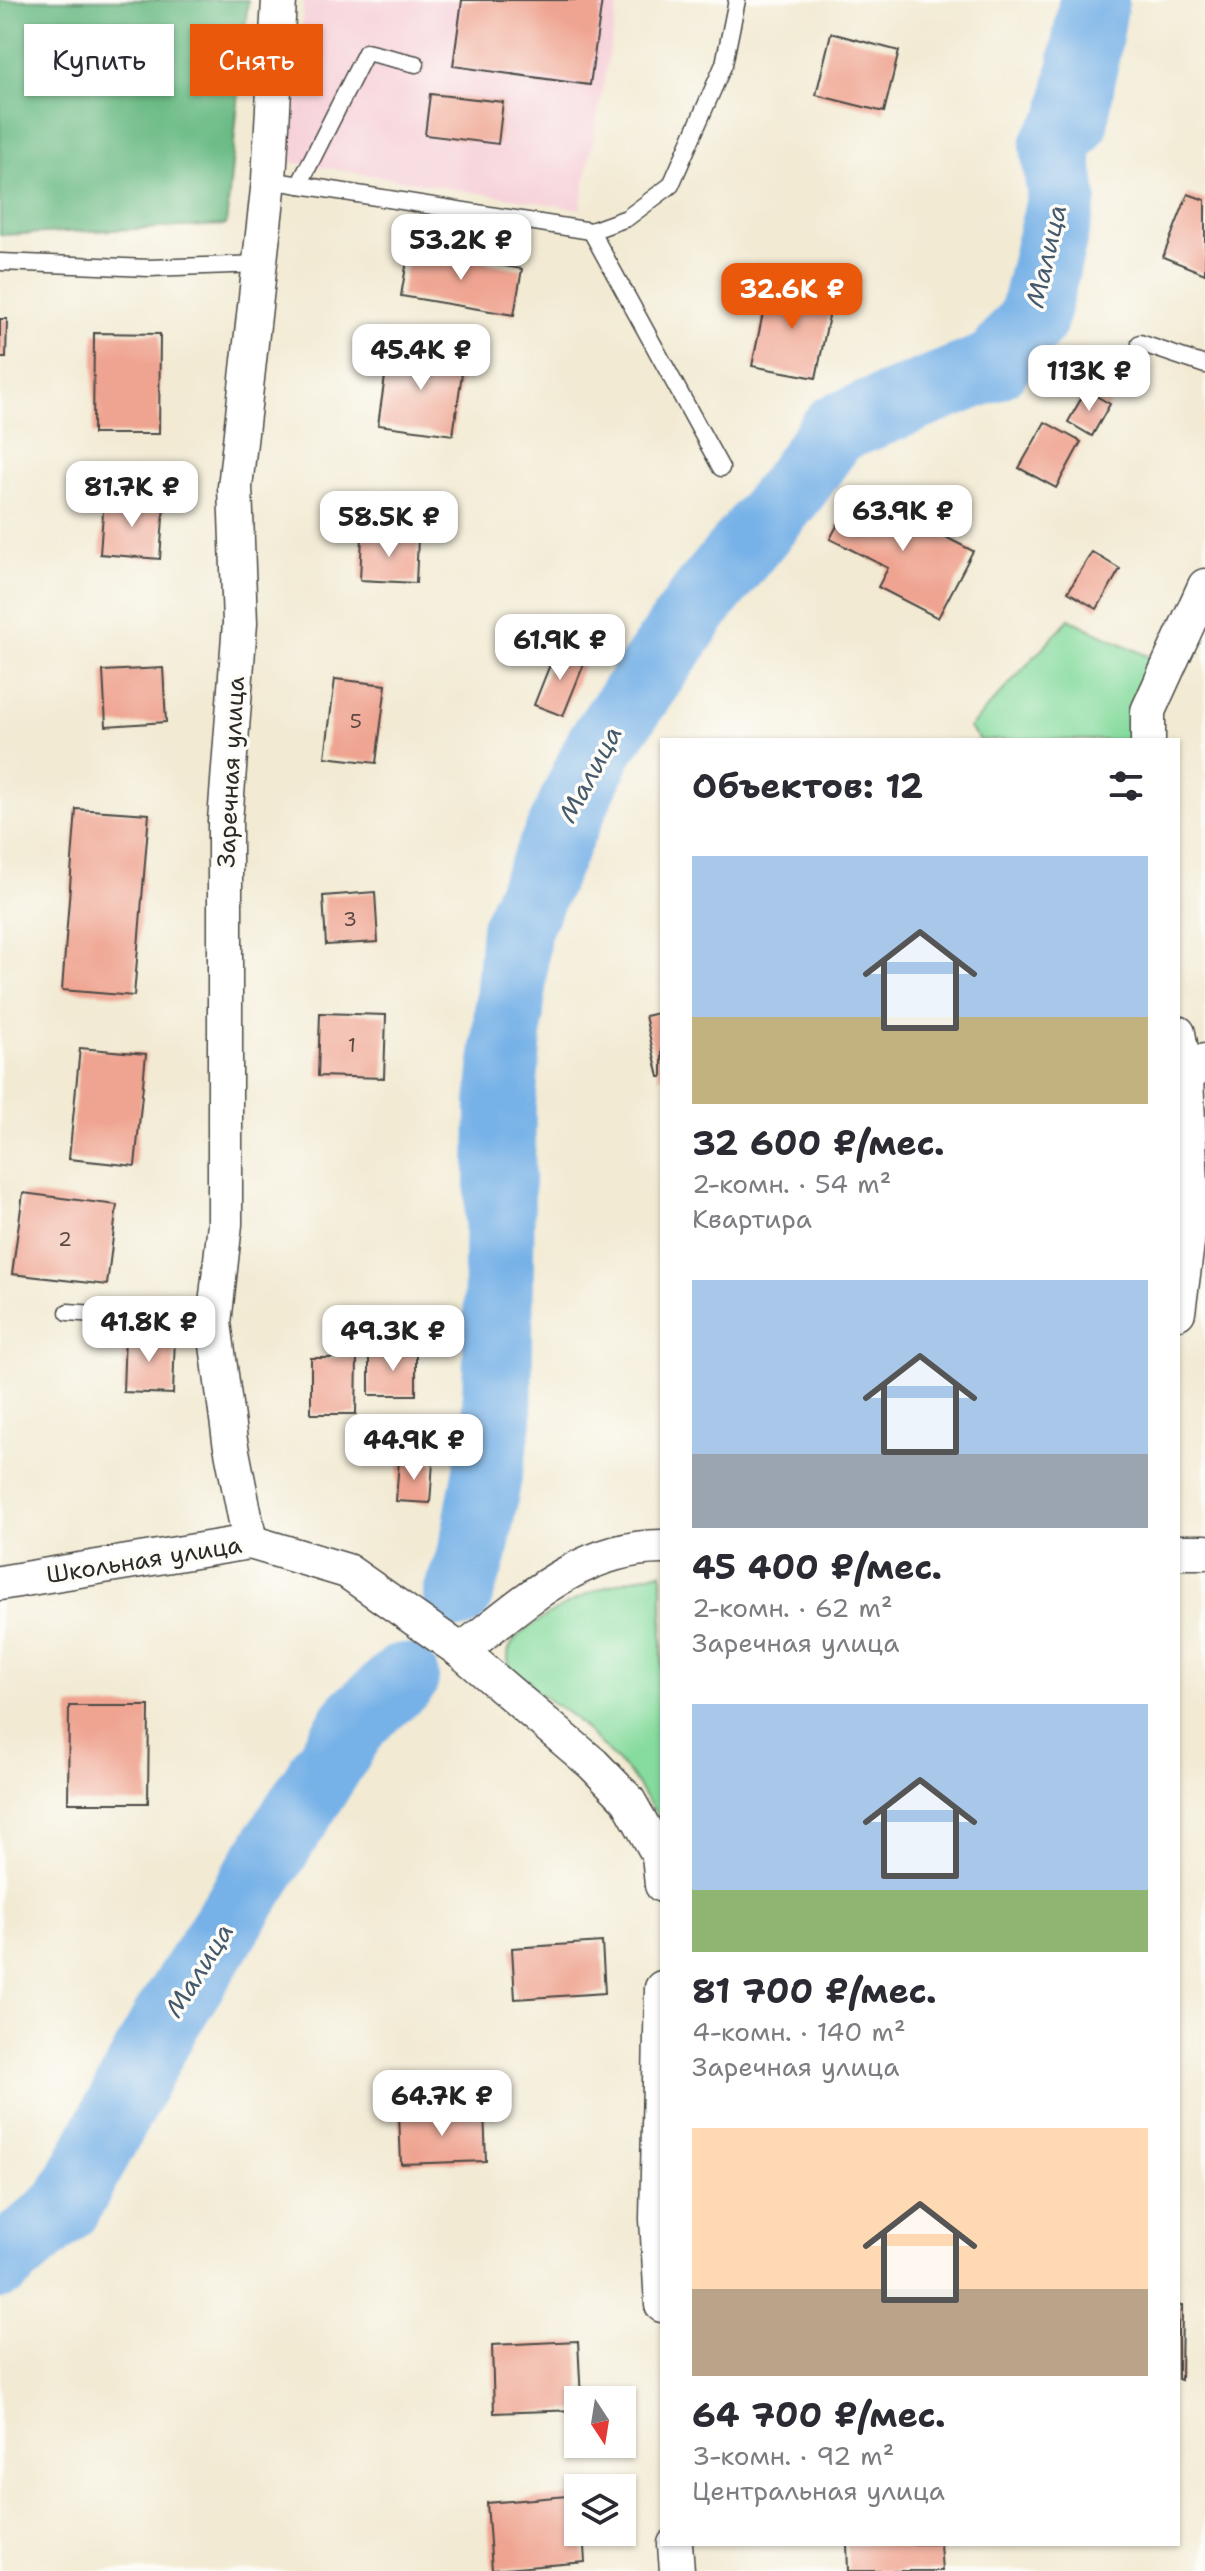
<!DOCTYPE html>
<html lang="ru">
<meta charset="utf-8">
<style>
:root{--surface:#fff;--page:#f7f7f7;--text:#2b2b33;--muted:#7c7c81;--accent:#ea580c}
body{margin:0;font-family:"Shantell Sans",sans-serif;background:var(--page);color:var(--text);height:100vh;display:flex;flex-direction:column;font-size:30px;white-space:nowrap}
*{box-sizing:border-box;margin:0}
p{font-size:26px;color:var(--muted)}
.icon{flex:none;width:44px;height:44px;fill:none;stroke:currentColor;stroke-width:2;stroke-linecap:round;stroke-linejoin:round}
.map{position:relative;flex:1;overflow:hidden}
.drawer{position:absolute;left:660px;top:738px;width:520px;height:1808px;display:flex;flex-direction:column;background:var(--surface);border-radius:0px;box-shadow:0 2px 6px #0004}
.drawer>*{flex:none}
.guide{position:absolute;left:24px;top:24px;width:516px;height:72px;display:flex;gap:16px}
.needle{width:52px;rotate:168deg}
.buttons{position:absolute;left:564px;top:2386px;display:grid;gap:16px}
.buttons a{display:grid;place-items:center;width:72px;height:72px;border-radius:0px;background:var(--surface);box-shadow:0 2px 6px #0004;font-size:40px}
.price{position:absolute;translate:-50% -68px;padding:0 18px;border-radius:16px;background:#fff;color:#222;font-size:26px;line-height:52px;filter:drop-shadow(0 2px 4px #0008)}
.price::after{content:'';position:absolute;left:50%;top:48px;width:24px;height:18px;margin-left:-12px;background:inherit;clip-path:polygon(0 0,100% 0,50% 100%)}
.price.active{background:var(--accent);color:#fff}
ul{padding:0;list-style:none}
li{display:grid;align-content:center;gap:16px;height:424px;padding:0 32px}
li span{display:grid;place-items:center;height:248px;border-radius:0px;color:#555}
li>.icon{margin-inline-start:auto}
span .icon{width:144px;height:144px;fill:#fffc;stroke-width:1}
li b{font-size:34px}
h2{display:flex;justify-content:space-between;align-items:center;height:96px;padding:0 32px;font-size:34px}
.pill{padding:0 28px;border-radius:0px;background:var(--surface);box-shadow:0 2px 6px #0004;font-size:28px;line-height:72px}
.pill.active{background:var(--accent);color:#fff}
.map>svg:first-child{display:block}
</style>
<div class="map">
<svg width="1205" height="2571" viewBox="0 0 1205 2571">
<rect width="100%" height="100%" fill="#fdfcf7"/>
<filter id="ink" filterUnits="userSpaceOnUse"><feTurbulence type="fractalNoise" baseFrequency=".0125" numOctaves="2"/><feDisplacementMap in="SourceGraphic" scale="16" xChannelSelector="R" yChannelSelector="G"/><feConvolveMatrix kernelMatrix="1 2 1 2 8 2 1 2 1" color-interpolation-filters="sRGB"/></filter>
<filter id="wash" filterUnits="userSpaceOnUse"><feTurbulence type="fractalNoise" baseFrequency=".006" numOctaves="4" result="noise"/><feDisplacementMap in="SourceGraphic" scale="32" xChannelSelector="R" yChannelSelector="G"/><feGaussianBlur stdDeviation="1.8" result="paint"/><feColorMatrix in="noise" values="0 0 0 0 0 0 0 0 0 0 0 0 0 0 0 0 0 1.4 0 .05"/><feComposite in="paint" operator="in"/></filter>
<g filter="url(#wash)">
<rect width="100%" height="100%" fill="#f2ead3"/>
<path fill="#f6cfd8" d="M 304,0 L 619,0 L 580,209 L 290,162 Z"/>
<g fill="#86db9e" stroke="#588364" stroke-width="2">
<path d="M 1069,619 L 1154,659 L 1137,702 L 1131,740 L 980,740 L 969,728 Z"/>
<path d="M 662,1572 L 662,1822 L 630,1774 L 574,1718 L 510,1672 C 509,1664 506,1655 510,1647 C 516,1634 531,1627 542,1619 C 583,1592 614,1582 662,1572 Z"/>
</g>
<path fill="#6cbb85" stroke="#4c7358" stroke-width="2" d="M 0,0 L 248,0 L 226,225 L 0,235 Z"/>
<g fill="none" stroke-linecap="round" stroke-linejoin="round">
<g stroke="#76b1e7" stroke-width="70">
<path d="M 458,1594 L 473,1552 L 497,1421 L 501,1105 L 516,929 L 600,746 L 703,598 L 795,485 L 835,429 L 995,365 L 1033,319 L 1062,197 L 1055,146 L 1073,123 L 1094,0"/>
<path d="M 0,2264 L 67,2206 L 167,2019 L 357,1719 L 404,1678"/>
</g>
</g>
<g id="blocks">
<g fill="#efa491">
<path d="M 462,0 L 602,0 L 590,85 L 453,66 Z"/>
<path d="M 831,33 L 899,51 L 884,112 L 816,95 Z"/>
<path d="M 430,94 L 503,102 L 498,144 L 425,135 Z"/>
<path d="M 1188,194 L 1205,200 L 1205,274 L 1163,257 Z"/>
<path d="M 409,249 L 522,269 L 514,315 L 401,296 Z"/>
<path d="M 769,284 L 833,297 L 816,378 L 752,366 Z"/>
<path d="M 0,319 L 7,319 L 6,358 L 0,358 Z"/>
<path d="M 94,333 L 160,334 L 159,434 L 93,434 Z"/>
<path d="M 389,349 L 464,360 L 453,435 L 378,425 Z"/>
<path d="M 1086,390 L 1110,404 L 1092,436 L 1068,422 Z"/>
<path d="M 1045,422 L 1081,442 L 1056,488 L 1019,468 Z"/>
<path d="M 855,491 L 973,551 L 938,618 L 878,587 L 888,568 L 830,539 Z"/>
<path d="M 104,499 L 164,504 L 160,559 L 100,554 Z"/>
<path d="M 362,536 L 418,538 L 416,583 L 360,580 Z"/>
<path d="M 1092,552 L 1120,569 L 1097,609 L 1068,592 Z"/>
<path d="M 557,647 L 586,659 L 563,716 L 534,705 Z"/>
<path d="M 163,668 L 166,722 L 106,726 L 103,671 Z"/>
<path d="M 335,679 L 386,685 L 376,763 L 325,757 Z"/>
<path d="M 76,809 L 149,814 L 134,996 L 62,990 Z"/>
<path d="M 375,892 L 378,942 L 326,945 L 323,896 Z"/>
<path d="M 662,1012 L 662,1077 L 659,1077 L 645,1016 Z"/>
<path d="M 320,1013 L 386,1015 L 384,1078 L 318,1076 Z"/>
<path d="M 80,1048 L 146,1054 L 135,1166 L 69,1159 Z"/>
<path d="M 23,1193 L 117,1205 L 107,1285 L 12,1274 Z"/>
<path d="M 125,1333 L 175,1335 L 173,1394 L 123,1392 Z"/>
<path d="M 416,1351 L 416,1395 L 369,1395 L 369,1352 Z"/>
<path d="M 311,1358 L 357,1358 L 356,1414 L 311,1414 Z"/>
<path d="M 399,1460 L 433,1462 L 430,1503 L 396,1501 Z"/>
<path d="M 69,1706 L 149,1706 L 148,1803 L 68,1803 Z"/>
<path d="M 602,1942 L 605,1993 L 515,1999 L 512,1948 Z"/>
<path d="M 484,2111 L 486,2161 L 401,2164 L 399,2114 Z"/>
<path d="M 1178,2305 L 1182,2305 L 1181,2380 L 1178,2379 Z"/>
<path d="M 578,2341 L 581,2400 L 578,2400 L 578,2410 L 494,2413 L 492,2345 Z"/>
<path d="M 578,2495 L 578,2532 L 583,2532 L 585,2562 L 492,2570 L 487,2503 Z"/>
<path d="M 847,2544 L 940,2544 L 942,2571 L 848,2571 Z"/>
</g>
</g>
</g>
<g filter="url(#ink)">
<use href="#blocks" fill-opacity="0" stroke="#494844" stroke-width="2"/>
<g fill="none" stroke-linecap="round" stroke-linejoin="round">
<defs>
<g id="service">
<path d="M 269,180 L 591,231 L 627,218 L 671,185 L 724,64 L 737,0"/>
<path d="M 299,185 L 366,52 L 416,64"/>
<path d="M 591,231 L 721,468"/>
<path d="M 0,262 L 149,268 L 260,264"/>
<path d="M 1140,343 L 1205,365"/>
<path d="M 68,1312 L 214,1323"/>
</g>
<g id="minor">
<path d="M 1148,740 L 1148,711 L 1205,586"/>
<path d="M 1178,1033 L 1186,1078"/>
<path d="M 1178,1312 L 1192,1206 L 1186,1078 L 1205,1061"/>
<path d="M 250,1542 L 230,1441 L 214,1323 L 225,1224 L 225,821 L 240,623 L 235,487 L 269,180 L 279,0"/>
<path d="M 1178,1552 L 1205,1552"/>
<path d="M 0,1583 L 250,1542 L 347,1571 L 461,1651 C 522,1604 580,1547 662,1547"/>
<path d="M 461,1651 L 593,1764 L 628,1800 L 659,1855 L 662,1885"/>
<path d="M 662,1988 L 657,2219 L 662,2305"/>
<path d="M 675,2544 L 677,2571"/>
</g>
</defs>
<use href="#service" stroke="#494844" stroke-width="19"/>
<use href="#minor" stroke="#494844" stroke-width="37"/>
<use href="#service" stroke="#fff" stroke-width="16"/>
<use href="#minor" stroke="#fff" stroke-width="34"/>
</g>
</g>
<g text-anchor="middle" stroke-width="7" stroke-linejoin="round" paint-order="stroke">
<g font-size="20" fill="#5c4944">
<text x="356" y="728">5</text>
<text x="350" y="926">3</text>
<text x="352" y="1052">1</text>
<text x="65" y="1246">2</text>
</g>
<g font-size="24" fill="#2b2b2b" stroke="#fdfcf7">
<text transform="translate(231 772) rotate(-87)" y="8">Заречная улица</text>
<text transform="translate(144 1560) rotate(-9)" y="8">Школьная улица</text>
</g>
<g font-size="26" font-style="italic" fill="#455a6d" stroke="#fdfcf7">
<text transform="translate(1046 256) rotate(-77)" y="9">Малица</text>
<text transform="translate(590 774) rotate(-62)" y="9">Малица</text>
<text transform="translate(199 1970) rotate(-58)" y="9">Малица</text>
</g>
</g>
</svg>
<div class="buttons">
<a><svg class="needle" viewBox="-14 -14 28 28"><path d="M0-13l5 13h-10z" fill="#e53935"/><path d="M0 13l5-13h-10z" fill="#7c7c81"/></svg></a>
<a><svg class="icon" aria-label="layers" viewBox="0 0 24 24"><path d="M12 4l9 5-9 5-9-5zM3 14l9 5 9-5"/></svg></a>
</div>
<b class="price" style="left:461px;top:282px">53.2K ₽</b>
<b class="price active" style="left:792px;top:331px">32.6K ₽</b>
<b class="price" style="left:421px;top:392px">45.4K ₽</b>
<b class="price" style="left:1089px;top:413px">113K ₽</b>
<b class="price" style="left:132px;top:529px">81.7K ₽</b>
<b class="price" style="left:903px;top:553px">63.9K ₽</b>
<b class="price" style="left:389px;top:559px">58.5K ₽</b>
<b class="price" style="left:560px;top:682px">61.9K ₽</b>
<b class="price" style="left:149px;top:1364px">41.8K ₽</b>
<b class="price" style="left:393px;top:1373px">49.3K ₽</b>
<b class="price" style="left:414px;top:1482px">44.9K ₽</b>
<b class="price" style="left:442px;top:2138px">64.7K ₽</b>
<div class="guide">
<a class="pill">Купить</a>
<a class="pill active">Снять</a>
</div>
<section class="drawer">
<h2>Объектов: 12<svg class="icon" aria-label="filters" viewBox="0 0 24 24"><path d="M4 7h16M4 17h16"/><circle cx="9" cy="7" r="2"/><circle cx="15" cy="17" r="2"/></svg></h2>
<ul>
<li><span style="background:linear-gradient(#a9c7e8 65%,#c2b280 0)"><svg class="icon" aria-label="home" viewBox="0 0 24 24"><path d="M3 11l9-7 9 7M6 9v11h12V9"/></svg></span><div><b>32 600 ₽/мес.</b><p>2-комн. · 54 m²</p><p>Квартира</p></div></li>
<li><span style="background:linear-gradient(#a9c7e8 70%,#9aa5b1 0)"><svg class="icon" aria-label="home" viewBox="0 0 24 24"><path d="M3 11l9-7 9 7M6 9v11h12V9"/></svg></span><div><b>45 400 ₽/мес.</b><p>2-комн. · 62 m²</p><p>Заречная улица</p></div></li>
<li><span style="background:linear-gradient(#a9c7e8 75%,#8fb573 0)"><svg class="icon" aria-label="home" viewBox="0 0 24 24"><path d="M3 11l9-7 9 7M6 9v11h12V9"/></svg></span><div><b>81 700 ₽/мес.</b><p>4-комн. · 140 m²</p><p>Заречная улица</p></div></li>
<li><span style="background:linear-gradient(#ffd9b3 65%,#b9a48a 0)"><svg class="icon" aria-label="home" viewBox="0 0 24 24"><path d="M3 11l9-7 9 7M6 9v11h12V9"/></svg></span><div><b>64 700 ₽/мес.</b><p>3-комн. · 92 m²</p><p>Центральная улица</p></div></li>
</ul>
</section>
</div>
